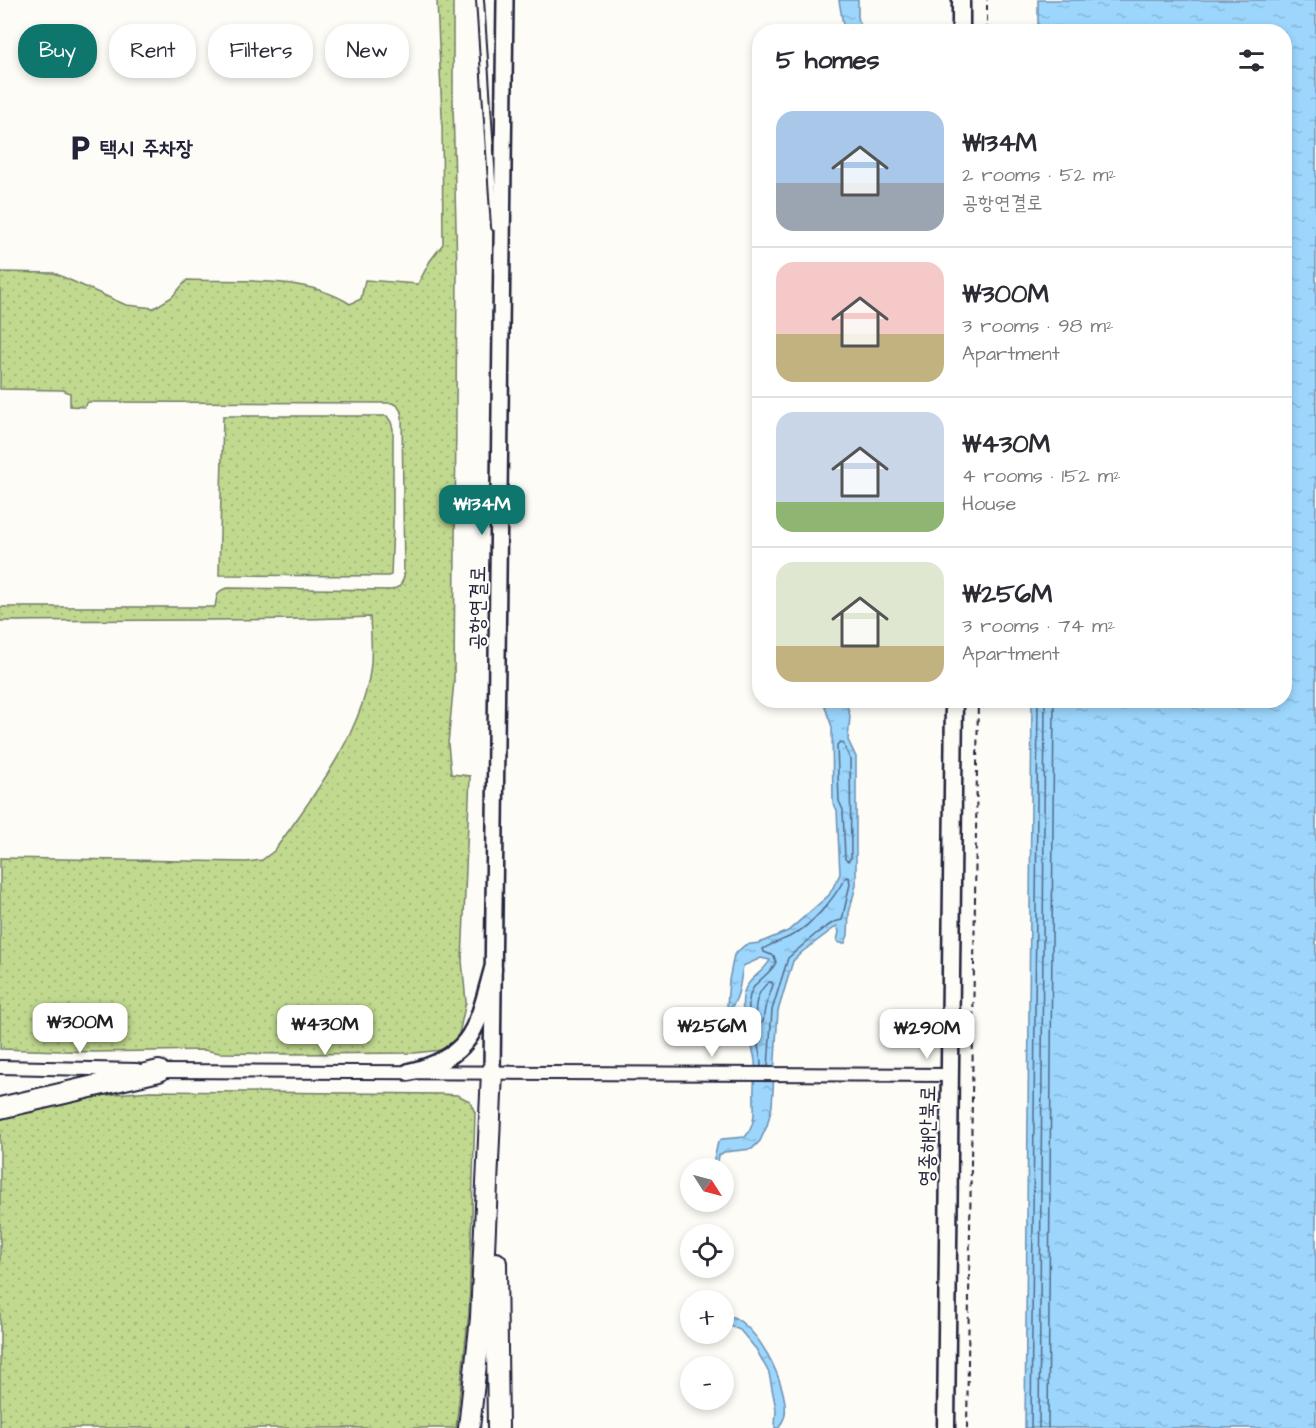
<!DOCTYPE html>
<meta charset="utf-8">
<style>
:root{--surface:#fff;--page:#f2f2f3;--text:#2b2b33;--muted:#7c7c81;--line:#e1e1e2;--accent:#0f766e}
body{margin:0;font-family:"Architects Daughter","Poor Story",sans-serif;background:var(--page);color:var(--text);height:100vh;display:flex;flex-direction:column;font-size:22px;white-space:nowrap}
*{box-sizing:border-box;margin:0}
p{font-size:20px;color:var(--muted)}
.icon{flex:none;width:33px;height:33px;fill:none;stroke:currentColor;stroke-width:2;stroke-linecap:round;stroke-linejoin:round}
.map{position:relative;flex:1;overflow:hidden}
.panel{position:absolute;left:752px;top:24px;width:540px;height:684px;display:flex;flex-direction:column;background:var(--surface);border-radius:24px;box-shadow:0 3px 9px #0003}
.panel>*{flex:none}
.banner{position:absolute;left:18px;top:24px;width:570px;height:54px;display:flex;gap:12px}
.needle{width:39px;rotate:126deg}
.controls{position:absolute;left:680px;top:1158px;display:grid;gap:12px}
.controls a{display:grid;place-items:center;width:54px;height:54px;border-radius:50%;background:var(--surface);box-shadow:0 3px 9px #0003;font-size:30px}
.price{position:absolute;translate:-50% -51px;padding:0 14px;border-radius:12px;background:#fff;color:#222;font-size:20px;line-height:39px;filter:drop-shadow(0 2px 3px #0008)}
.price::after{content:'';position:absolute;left:50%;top:36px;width:18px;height:14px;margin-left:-9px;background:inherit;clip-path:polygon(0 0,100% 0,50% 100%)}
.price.selected{background:var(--accent);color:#fff}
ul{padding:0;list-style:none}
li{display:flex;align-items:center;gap:18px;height:150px;padding:0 24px}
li+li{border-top:2px solid var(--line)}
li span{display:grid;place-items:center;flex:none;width:168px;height:120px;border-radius:18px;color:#555}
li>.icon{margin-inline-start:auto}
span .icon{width:72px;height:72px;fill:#fffc;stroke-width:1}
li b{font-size:26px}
h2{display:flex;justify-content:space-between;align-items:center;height:72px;padding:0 24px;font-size:26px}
.pill{padding:0 21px;border-radius:24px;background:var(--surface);box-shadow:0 3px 9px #0003;font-size:21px;line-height:54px}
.pill.selected{background:var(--accent);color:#fff}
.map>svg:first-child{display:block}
</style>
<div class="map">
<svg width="1316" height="1428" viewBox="0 0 1316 1428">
<defs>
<pattern id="grass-dots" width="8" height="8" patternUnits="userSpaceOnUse" patternTransform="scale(1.5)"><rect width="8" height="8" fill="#c1d98f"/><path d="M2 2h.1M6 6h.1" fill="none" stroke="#a6ba7c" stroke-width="1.8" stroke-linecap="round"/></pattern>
<pattern id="water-ripples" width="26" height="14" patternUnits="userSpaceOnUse" patternTransform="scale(1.5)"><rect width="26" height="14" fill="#9cd6fc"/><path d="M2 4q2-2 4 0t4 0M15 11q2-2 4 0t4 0" fill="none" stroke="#86b7d9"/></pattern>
</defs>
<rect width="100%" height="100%" fill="#fdfcf7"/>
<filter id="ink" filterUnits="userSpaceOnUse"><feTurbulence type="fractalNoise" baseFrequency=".0167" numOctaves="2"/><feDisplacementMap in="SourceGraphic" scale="12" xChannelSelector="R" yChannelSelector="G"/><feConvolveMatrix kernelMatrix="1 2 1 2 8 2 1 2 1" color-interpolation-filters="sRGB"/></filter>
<g filter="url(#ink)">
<g fill="url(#grass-dots)" stroke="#727e65" stroke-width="1.5">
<path d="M 437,0 L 453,0 L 453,102 L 457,271 L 454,681 L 448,744 L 451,774 L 470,776 L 462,961 L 466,1002 L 459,1034 L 450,1046 L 442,1050 L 414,1053 L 291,1054 L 220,1053 L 204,1050 L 94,1052 L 0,1049 L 0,858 L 247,862 L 262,860 L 274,851 C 311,800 366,729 371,663 C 372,649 371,632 370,617 C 249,622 128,619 7,621 L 0,621 L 0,607 L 215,607 C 217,597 216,590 228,588 L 392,590 L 400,586 L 404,577 L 402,413 L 397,405 L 392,403 L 92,402 L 88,402 L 84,407 L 70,406 L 70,393 L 63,390 L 0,389 L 0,272 L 54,273 L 126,305 L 154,308 L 172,297 L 187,280 C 239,282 305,275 350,304 L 361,299 L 365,280 L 418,284 L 430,261 L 443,244 L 442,115 Z"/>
<path d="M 223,416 L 387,416 L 391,422 L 393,429 L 393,524 L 391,575 L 388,576 L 219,575 Z"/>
<path d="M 150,1091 L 440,1094 L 457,1095 L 470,1101 L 475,1113 L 469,1312 L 456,1428 L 0,1428 L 0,1115 L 93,1096 Z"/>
</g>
<g fill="url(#water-ripples)" stroke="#6b8eaf" stroke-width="1.5">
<path d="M 839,0 L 858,0 L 858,20 L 864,31 L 844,31 Z"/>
<path d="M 1038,0 L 1316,0 L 1316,1428 L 1025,1428 L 1032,701 L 1284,700 L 1284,32 L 1038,31 Z"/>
<path d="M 825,701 L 846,701 L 850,716 L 848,740 L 856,757 L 856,885 L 849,913 L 848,935 L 845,943 L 840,943 L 837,941 L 839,932 L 837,926 L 802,952 L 793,961 L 778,1011 L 772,1106 L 767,1126 L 760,1141 L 752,1149 L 724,1152 L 719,1155 L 717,1168 L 712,1168 L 718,1142 L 722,1139 L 745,1137 C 758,1122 753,1107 754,1089 C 754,1080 756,1069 755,1061 C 752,1038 740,1020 743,997 C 745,979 763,974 770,960 L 761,958 L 743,966 C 740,981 740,999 729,1010 L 727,1006 L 729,980 L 734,955 L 745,945 L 759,943 L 788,931 L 829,895 L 840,874 L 837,810 L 833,803 L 832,727 L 825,707 Z"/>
<path d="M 723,1314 C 755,1317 789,1385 785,1415 C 784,1419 781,1424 779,1428 L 775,1428 L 776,1409 L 769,1373 L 756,1349 L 740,1330 L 723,1323 Z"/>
</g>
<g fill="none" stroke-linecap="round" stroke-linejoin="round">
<g stroke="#536a88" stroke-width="1.5">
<path d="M 840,742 L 843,743 L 850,759 L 851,858 L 848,861 L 845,859 L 843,810 L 839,801 L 837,745 Z"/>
<path d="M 769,982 L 772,982 L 773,985 L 765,1008 L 763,1022 L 760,1024 C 751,1011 757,991 769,982 Z"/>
<path d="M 761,1067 C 762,1042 744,1020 750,995 C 754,980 771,975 776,962 L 774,956 L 764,952 L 763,949 C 771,944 780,941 789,937 C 812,926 833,900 845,878 L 849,877 L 850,884 L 842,920 L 834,922 L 817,933 L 788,958 L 772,1010 L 768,1067"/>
<path d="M 1031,1428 L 1038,700"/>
<path d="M 1039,1428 L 1045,700"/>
<path d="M 1048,1428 L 1054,700"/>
</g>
<defs>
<path id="service" d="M 480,0 L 495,227"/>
<g id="minor">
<path d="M 0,1067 L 137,1070"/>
<path d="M 154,1071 L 950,1075"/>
</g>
<path id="tertiary" d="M 492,1072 L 505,0"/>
<g id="secondary">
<path d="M 961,32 L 961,0"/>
<path d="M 409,1072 C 474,1057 477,1026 493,969"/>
<path d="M 946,1428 L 954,700"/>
</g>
<g id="trunk">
<path d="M 0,1108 L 159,1071"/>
<path d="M 496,1263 L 498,1428"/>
<path d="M 469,1428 L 481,1318 L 492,1072"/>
</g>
</defs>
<use href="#service" stroke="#22223b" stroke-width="10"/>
<use href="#minor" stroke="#22223b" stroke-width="16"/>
<use href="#tertiary" stroke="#22223b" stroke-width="20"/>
<use href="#secondary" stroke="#22223b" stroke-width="21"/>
<use href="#trunk" stroke="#22223b" stroke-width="24"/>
<g stroke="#22223b" stroke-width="2" stroke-dasharray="6 4.5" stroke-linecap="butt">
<path d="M 987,32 L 987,0"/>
<path d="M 967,1428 L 978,700"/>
</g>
<use href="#service" stroke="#fdfcf7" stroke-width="6"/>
<use href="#minor" stroke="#fdfcf7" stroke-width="12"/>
<use href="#tertiary" stroke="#fdfcf7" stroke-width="15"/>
<use href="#secondary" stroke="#fdfcf7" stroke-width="16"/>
<use href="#trunk" stroke="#fdfcf7" stroke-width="20"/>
</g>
</g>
<defs>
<symbol id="parking-bare" viewBox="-9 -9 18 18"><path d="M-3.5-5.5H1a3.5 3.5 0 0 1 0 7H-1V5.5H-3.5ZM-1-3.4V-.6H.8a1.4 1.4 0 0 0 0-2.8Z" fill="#22223b" stroke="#fdfcf7" stroke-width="2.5" paint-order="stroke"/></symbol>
</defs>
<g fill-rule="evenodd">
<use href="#parking-bare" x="61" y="129" width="38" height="38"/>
</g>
<g text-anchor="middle" stroke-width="4.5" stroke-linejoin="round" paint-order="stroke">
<g font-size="21" font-weight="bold" fill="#22223b" stroke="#fdfcf7" text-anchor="start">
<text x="100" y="155">택시 주차장</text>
</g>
<g font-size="21" fill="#22223b" stroke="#fdfcf7">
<text transform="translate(477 608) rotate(-89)" y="7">공항연결로</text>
<text transform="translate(927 1136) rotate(-89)" y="7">영종해안북로</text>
</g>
</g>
</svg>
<div class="controls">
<a><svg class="needle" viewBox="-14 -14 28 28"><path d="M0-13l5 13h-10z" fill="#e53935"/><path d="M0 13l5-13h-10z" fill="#7c7c81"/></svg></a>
<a><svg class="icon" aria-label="locate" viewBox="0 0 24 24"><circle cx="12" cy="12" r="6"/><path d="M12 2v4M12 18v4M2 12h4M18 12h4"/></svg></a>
<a>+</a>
<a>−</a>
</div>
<b class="price selected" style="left:482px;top:536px">₩134M</b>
<b class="price" style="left:80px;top:1054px">₩300M</b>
<b class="price" style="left:325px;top:1056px">₩430M</b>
<b class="price" style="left:712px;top:1058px">₩256M</b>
<b class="price" style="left:927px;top:1060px">₩290M</b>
<div class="banner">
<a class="pill selected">Buy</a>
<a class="pill">Rent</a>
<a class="pill">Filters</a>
<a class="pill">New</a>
</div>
<section class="panel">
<h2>5 homes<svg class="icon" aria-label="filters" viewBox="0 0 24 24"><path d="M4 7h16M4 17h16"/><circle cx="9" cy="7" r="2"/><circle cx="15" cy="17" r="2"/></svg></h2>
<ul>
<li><span style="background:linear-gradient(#a9c7e8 60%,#9aa5b1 0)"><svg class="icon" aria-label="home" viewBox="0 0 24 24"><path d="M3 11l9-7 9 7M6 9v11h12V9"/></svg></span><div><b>₩134M</b><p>2 rooms · 52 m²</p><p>공항연결로</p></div></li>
<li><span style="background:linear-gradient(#f6c9c9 60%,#c2b280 0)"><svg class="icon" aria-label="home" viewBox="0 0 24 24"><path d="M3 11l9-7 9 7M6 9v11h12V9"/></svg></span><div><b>₩300M</b><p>3 rooms · 98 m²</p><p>Apartment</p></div></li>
<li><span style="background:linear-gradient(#c9d6e8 75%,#8fb573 0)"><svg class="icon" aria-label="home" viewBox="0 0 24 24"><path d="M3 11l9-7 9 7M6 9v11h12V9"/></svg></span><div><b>₩430M</b><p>4 rooms · 152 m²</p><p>House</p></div></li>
<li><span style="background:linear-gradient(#dfe7d0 70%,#c2b280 0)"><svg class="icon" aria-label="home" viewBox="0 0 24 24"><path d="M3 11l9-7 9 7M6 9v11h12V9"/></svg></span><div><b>₩256M</b><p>3 rooms · 74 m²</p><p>Apartment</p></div></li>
</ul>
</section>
</div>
